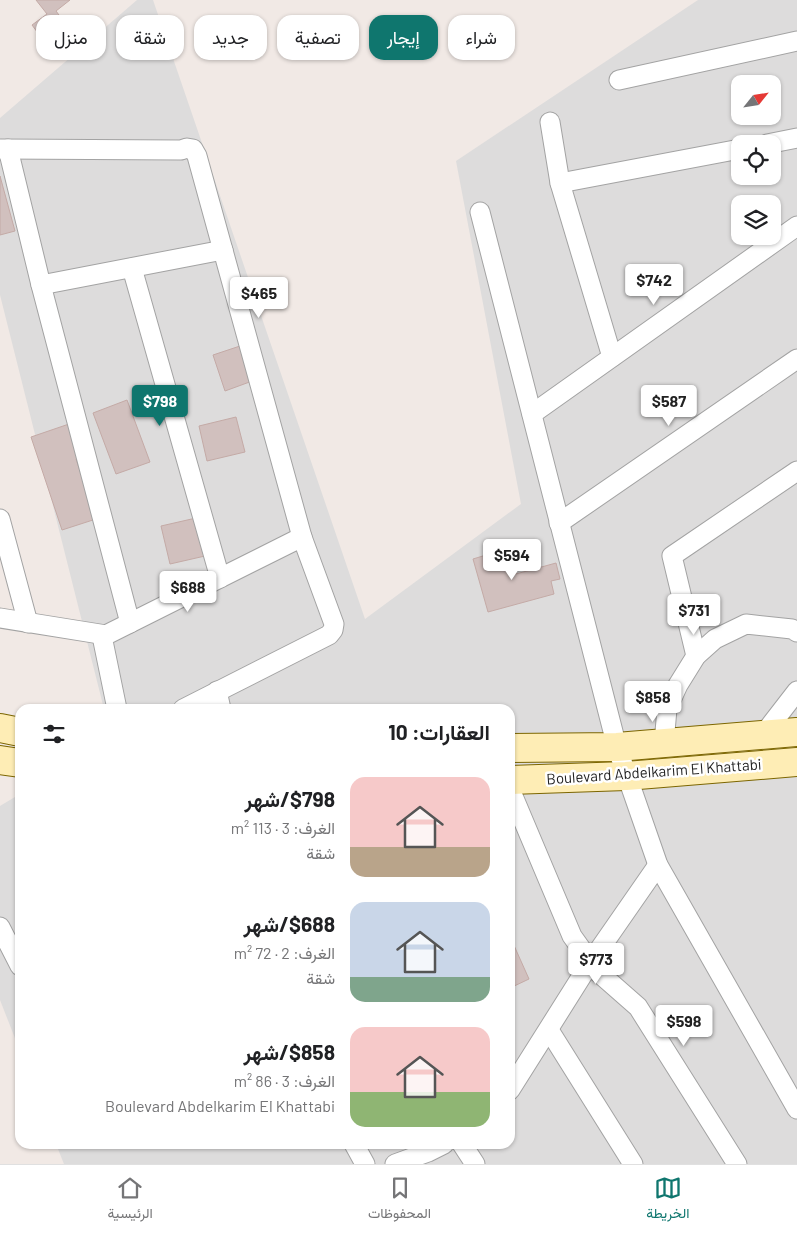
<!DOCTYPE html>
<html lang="ar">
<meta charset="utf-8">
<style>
:root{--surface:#fff;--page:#f2f2f2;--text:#202124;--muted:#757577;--line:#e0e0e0;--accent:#0f766e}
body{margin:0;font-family:Barlow,Vazirmatn,sans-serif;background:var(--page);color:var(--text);direction:rtl;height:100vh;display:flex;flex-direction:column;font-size:19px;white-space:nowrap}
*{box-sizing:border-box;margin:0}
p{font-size:16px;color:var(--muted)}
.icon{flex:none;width:28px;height:28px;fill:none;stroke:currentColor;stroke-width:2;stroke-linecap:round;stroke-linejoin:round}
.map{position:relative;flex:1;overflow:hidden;direction:ltr}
.panel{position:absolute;left:15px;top:704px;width:500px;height:445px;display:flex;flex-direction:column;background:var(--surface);border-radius:15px;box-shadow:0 1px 4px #0004;direction:rtl}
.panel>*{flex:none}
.hud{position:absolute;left:15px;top:15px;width:500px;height:45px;direction:rtl;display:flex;gap:10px}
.needle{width:32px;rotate:60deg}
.fabs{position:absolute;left:731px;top:75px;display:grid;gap:10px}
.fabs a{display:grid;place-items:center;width:50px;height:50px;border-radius:10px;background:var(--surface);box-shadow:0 1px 4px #0004;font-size:25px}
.price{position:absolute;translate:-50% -42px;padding:0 11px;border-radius:5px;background:#fff;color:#222;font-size:16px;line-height:32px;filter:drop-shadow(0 1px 2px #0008)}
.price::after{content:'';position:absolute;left:50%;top:30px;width:15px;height:11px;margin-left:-8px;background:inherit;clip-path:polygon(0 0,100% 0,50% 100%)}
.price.current{background:var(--accent);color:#fff}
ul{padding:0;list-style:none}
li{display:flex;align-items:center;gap:15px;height:125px;padding:0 25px}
li span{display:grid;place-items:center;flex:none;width:140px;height:100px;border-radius:15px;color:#555}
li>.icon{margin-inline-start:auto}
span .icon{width:60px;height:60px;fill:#fffc;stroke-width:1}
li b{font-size:21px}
h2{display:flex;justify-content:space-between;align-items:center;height:60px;padding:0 25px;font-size:21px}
.pill{padding:0 18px;border-radius:15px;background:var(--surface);box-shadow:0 1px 4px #0004;font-size:18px;line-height:45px}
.pill.current{background:var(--accent);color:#fff}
.menu{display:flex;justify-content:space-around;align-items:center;height:70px;border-top:1px solid var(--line);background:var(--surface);font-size:14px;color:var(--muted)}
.menu a{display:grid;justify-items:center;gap:2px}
.menu .current{color:var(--accent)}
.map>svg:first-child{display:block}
</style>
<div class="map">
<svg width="797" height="1164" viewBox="0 0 797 1164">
<rect width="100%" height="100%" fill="#f1e9e5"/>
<g fill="#dddcdc" fill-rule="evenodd">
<path d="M 137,0 L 153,0 L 365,619 L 521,504 L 456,161 L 698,0 L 797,0 L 797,1164 L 64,1164 L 56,1144 L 510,1144 L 510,709 L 104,709 L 0,295 L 0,118 ZM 740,84 L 772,84 L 772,116 L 740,116 ZM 740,144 L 772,144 L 772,176 L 740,176 ZM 740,204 L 772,204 L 772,236 L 740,236 Z"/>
<path d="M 20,794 L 20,1051 L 0,1000 L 0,806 Z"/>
</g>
<g fill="#d1c0be" stroke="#c4aaa6">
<path d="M 36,0 L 70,0 L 56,11 L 71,31 L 49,48 L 32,25 L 47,14 Z"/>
<path d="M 0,176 L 15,231 L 0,235 Z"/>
<path d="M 243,345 L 255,380 L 225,391 L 213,355 Z"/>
<path d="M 127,400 L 150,462 L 116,474 L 93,413 Z"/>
<path d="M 236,417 L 245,452 L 207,461 L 199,426 Z"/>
<path d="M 69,424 L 80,458 L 76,459 L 96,519 L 62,530 L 31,437 Z"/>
<path d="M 196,518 L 205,556 L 170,564 L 161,526 Z"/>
<path d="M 509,548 L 516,574 L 556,563 L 560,579 L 551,581 L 554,594 L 488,612 L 473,559 Z"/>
<path d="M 512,941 L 529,979 L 510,988 L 510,942 Z"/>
</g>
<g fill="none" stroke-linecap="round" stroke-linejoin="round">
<defs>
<g id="street">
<path d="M 619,80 L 797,41"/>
<path d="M 550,122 L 560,183 L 612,357"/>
<path d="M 767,144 L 797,138"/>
<path d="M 0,149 L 181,150 L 187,148 L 193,149 L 197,156 L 302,537 L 334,624 L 333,630 L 329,635 L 183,709"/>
<path d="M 8,149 L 41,285 L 130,623"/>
<path d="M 560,183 L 740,149"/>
<path d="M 480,212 L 617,747 L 658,865 L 797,1109"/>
<path d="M 132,268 L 220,578"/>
<path d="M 41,285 L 223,250"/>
<path d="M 532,414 L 797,226"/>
<path d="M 0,519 L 28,623"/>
<path d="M 559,523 L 797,359"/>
<path d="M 0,618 L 106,635"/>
<path d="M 696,656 L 672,556 L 797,471"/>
<path d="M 217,691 L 221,709"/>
<path d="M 117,709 L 103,641 L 106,635 L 302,537"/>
<path d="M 763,735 L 797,691"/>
<path d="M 664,743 L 667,709 L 678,685 L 696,656 L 715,639 L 746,624 L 792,629 L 797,632"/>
<path d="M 510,789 L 572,936 L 597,971 L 638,1007 L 737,1164"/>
<path d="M 0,927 L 20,966"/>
<path d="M 549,1030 L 633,1164"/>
<path d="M 510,1090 L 590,963 L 658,865"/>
<path d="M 354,1144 L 365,1164"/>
<path d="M 462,1144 L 475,1164"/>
<path d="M 395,1164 L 428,1152 L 444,1144"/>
</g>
<g id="secondary">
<path d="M 0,728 L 20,732"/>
<path d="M 510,748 L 617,747 L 797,732"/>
<path d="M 0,760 L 20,763"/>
<path d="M 510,780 L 626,776 L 797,762"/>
</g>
</defs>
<use href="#street" stroke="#a3a3a3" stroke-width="21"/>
<use href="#secondary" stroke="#7c6600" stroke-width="30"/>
<use href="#street" stroke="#fff" stroke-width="19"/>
<use href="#secondary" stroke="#feedb5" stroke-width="28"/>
</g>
<g text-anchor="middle" stroke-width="5" stroke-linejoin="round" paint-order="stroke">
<g font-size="15" fill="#1f1f1f" stroke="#fff">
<text transform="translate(654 772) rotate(-4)" y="5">Boulevard Abdelkarim El Khattabi</text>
</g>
</g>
</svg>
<div class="fabs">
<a><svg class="needle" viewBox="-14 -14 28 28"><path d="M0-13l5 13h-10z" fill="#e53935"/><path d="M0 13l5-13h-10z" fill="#757577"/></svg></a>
<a><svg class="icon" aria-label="locate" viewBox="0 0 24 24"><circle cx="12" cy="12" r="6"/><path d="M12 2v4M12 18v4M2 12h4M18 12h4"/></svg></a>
<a><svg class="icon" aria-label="layers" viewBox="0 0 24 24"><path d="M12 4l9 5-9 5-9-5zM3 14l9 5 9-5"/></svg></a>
</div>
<b class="price" style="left:654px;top:306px">$742</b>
<b class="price" style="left:259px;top:319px">$465</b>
<b class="price current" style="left:160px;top:427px">$798</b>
<b class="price" style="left:669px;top:427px">$587</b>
<b class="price" style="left:512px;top:581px">$594</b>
<b class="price" style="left:188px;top:613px">$688</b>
<b class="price" style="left:694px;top:636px">$731</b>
<b class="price" style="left:653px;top:723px">$858</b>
<b class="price" style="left:596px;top:985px">$773</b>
<b class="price" style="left:684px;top:1047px">$598</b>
<div class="hud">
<a class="pill">شراء</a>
<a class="pill current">إيجار</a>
<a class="pill">تصفية</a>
<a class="pill">جديد</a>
<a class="pill">شقة</a>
<a class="pill">منزل</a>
</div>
<section class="panel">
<h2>العقارات: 10<svg class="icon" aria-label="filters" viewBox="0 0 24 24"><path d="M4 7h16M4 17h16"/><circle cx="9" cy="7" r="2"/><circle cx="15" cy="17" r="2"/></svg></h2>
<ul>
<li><span style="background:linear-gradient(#f6c9c9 70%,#b9a48a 0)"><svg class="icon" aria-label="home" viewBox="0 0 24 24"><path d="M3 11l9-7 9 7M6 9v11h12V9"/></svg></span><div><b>$798/شهر</b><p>الغرف: 3 · 113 m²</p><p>شقة</p></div></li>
<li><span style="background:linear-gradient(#c9d6e8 75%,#7fa58c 0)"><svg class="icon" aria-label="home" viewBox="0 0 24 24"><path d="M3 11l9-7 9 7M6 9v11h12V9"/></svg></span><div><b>$688/شهر</b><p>الغرف: 2 · 72 m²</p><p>شقة</p></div></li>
<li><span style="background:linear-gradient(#f6c9c9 65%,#8fb573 0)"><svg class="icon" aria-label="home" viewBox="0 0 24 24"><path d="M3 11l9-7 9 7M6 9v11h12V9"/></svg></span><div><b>$858/شهر</b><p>الغرف: 3 · 86 m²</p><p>Boulevard Abdelkarim El Khattabi</p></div></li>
</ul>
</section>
</div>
<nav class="menu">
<a class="current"><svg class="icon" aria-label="map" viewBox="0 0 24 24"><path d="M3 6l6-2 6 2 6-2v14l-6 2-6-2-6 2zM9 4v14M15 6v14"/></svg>الخريطة</a>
<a><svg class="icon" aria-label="saved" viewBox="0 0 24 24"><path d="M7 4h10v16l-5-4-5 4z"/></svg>المحفوظات</a>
<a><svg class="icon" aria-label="home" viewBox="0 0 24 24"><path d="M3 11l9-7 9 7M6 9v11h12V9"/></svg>الرئيسية</a>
</nav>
